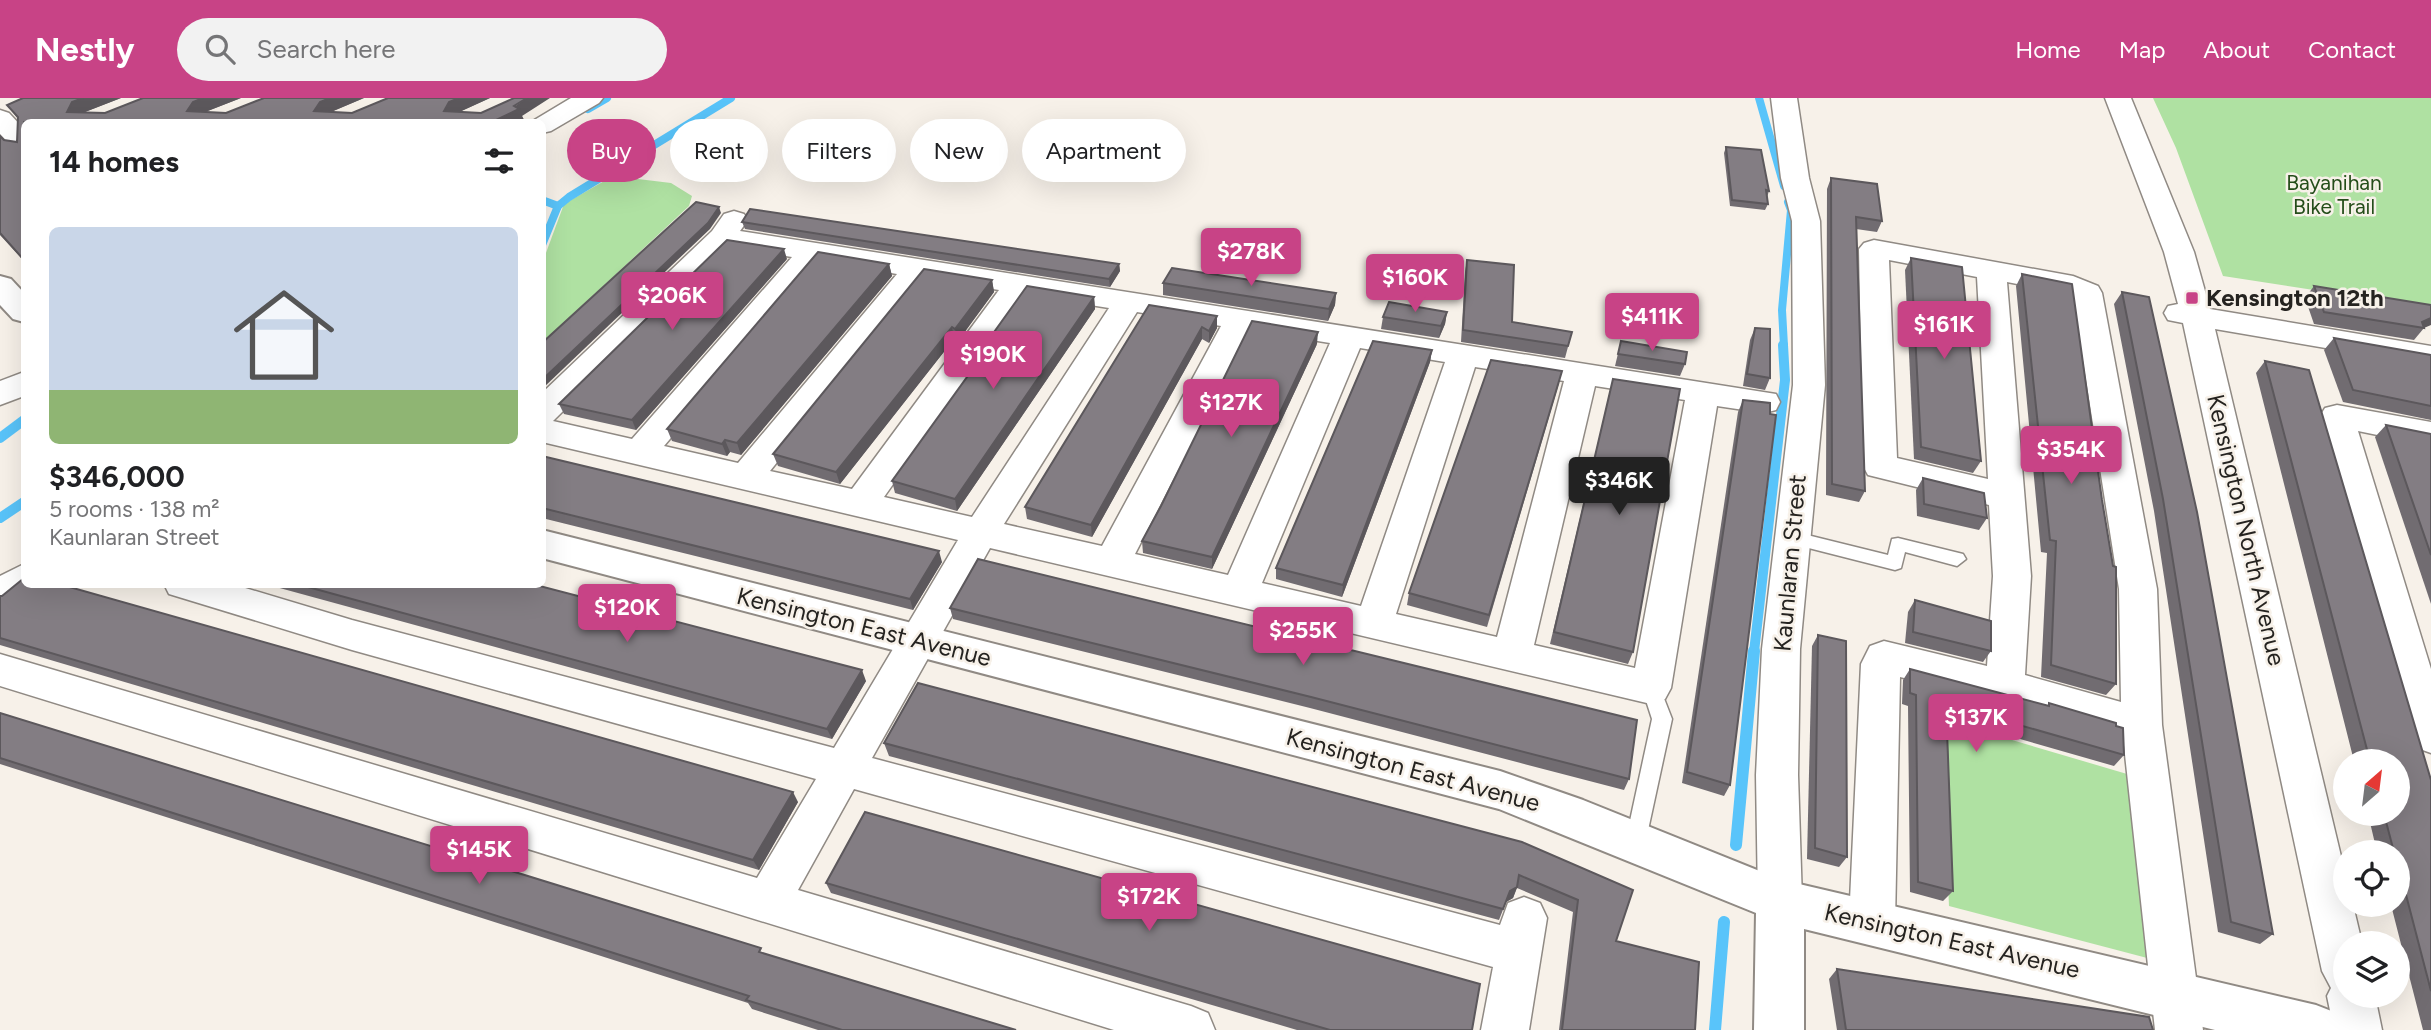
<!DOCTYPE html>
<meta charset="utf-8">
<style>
:root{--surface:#fff;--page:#f2f2f2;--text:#202124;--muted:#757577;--line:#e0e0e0;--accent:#c84386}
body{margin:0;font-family:Figtree,sans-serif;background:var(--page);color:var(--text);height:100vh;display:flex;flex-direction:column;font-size:26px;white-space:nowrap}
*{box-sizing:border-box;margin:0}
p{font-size:23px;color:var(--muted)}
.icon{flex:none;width:38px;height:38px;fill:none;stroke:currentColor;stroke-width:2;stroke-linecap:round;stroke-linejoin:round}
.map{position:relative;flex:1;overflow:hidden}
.sheet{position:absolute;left:21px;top:21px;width:525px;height:469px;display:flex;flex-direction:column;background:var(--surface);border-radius:10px;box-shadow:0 7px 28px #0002}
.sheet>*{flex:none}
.top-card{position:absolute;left:567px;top:21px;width:665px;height:63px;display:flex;gap:14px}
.needle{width:46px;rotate:28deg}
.fabs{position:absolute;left:2333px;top:651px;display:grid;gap:14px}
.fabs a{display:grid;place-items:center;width:77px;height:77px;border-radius:50%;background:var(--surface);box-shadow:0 7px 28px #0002;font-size:35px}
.price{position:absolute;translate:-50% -60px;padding:0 16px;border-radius:7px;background:var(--accent);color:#fff;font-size:23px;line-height:46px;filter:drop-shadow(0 2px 4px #0008)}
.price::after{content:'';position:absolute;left:50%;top:42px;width:21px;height:16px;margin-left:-10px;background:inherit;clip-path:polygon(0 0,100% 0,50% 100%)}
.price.selected{background:#222;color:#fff}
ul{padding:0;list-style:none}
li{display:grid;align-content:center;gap:14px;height:371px;padding:0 28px}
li+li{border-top:2px solid var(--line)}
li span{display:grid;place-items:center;height:217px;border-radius:10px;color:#555}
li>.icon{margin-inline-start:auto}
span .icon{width:126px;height:126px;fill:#fffc;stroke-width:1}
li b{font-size:30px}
h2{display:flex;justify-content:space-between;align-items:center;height:84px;padding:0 28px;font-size:30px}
.pill{padding:0 24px;border-radius:32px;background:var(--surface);box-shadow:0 7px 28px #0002;font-size:24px;line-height:63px}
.pill.selected{background:var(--accent);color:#fff}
header{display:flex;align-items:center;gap:42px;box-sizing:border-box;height:98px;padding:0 35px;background:var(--accent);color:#fff}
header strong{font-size:33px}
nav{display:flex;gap:38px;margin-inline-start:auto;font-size:24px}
.search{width:490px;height:63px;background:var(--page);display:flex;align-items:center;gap:18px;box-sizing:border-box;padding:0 24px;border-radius:38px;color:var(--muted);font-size:26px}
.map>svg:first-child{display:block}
</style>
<header>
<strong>Nestly</strong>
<div class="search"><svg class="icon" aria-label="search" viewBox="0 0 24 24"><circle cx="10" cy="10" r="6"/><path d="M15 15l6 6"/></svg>Search here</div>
<nav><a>Home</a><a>Map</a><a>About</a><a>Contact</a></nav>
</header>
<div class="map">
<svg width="2431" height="932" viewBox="0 0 2431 932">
<rect width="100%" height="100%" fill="#f7f1e9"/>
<g fill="#afe1a2">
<path d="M 2153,0 L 2431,0 L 2431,210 L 2223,178 L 2176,50 Z"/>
<path d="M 613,78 L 671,85 L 692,98 L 689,108 L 543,244 L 543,163 L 564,106 Z"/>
<path d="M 1941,621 L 2127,676 L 2151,861 L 1949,808 Z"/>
</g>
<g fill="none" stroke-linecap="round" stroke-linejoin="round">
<g stroke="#59c4fa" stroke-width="8">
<path d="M 1759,0 L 1784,88"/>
<path d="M 588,11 L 607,0"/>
<path d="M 542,102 L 558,108"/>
<path d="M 542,147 L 558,108 L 569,99 L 731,0"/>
<path d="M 1784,248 L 1782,212 L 1791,112 L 1788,104"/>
</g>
<g stroke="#59c4fa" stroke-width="10">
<path d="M 0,340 L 24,322"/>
<path d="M 0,420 L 24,404"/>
<path d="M 1754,554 L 1785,282 L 1783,247"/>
</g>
<g stroke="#59c4fa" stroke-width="12">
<path d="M 1736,747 L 1754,553"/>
<path d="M 1715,932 L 1724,824"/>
</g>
<defs>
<g id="service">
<path d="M 1791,433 L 1888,457 L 1892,441 L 1898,440 L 1963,456 L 1966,461 L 1957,468 L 1905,454 L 1901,470 L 1895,472 L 1785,444 L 1782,439 L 1785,434 Z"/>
<path d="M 1651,582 L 1658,585 L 1672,621 L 1645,746 L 1642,753 L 1635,755 L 1628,753 L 1625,746 L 1652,621 L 1642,590 L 1644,585 Z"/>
</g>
<g id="minor">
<path d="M 571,0 L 603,0 L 599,5 L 551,33 L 542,35 L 542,24 L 531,24 Z"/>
<path d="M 1771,0 L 1797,0 L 1809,80 L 1820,123 L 1825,287 L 1800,551 L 1798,677 L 1802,803 L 1796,818 L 1780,824 L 1764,818 L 1758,803 L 1756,677 L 1762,551 L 1793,287 L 1792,123 L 1781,80 Z"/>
<path d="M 2105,0 L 2131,0 L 2194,154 L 2210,211 L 2431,248 L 2431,268 L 2215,231 L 2345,775 L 2345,807 L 2353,807 L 2362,845 L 2345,845 L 2345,898 L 2375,898 L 2382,932 L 2334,932 L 2327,898 L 2331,890 L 2322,873 L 2183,225 L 2168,222 L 2164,215 L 2168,208 L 2178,206 L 2164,154 Z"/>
<path d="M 0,12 L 9,15 L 24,31 L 24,54 L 15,52 L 0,36 Z"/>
<path d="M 734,113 L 744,116 L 748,122 L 740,133 L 1776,296 L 1780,304 L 1776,312 L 1764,315 L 1717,308 L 1671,590 L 1665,601 L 1651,606 L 990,450 L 872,660 L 1500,827 L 1508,805 L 1524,799 L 1540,805 L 1547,820 L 1529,932 L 1481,932 L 1493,869 L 854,691 L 798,792 L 1191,908 L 1208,915 L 1215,932 L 1114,932 L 0,588 L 0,556 L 757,780 L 816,681 L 352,552 L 169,496 L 164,486 L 232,486 L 352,522 L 834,650 L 958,442 L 542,344 L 542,295 L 712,133 L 724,116 ZM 729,149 L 792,159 L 632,341 L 553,323 ZM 820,163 L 897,176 L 738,365 L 664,348 ZM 925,180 L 999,192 L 852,391 L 770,373 ZM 1027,197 L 1109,210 L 972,419 L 884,399 ZM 1137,214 L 1221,228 L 1102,448 L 1004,426 ZM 1250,232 L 1330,245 L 1228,477 L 1135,456 ZM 1360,250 L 1445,264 L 1361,508 L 1262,485 ZM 1475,269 L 1564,283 L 1497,539 L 1396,516 ZM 1595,288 L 1685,302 L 1635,570 L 1534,547 Z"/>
<path d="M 1874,142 L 2073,178 L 2098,188 L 2102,195 L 2157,491 L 2162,627 L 2203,932 L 2155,932 L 2123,638 L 2005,604 L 1900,579 L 1895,824 L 1888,839 L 1872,845 L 1856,839 L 1849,824 L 1861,566 L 1870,548 L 1884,543 L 1987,568 L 1993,478 L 1989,407 L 1868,377 L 1863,368 L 1859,151 L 1864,145 ZM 1889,162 L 1977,179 L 1988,381 L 1897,360 ZM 2007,184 L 2064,195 L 2073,199 L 2119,491 L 2121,604 L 2025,577 L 2031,478 Z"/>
<path d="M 24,274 L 24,298 L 0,307 L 0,283 Z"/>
<path d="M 2337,307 L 2431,324 L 2431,348 L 2358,333 L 2431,571 L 2431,655 L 2417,650 L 2411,638 L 2320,318 L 2325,310 Z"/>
<path d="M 24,466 L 24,486 L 39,486 L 13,507 L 0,511 L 0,478 Z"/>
</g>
<g id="tertiary">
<path d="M 0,178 L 11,181 L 24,195 L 24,224 L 13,221 L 0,207 Z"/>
<path d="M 542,432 L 1500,673 L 1583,702 L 1782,782 L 2316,907 L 2334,914 L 2341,932 L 2215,932 L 1804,831 L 1804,932 L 1754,932 L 1756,815 L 1499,711 L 542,460 Z"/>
</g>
</defs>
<use href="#service" stroke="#908a84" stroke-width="3"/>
<use href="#minor" stroke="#908a84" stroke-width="3"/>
<use href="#tertiary" stroke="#908a84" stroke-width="4"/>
<use href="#service" fill="#fff" fill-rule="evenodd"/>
<use href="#minor" fill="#fff" fill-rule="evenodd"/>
<use href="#tertiary" fill="#fff" fill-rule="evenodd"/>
</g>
<g fill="#716c71">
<path d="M 121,0 L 82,15 L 105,15 L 241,0 L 205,14 L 226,15 L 364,0 L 331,14 L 352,15 L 387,0 L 490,0 L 459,14 L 522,18 L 524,22 L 519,24 L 24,24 L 24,163 L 0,137 L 0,38 L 4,42 L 17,44 L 18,21 L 7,7 Z"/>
<path d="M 1726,49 L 1769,93 L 1767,99 L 1768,106 L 1765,112 L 1730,108 L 1724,55 Z"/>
<path d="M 1831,80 L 1882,123 L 1877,134 L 1856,131 L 1865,393 L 1859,404 L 1826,397 L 1827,91 Z"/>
<path d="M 742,124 L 1119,166 L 1120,173 L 1110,189 L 745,131 Z"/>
<path d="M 1911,160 L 1981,363 L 1973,375 L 1914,361 L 1905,172 Z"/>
<path d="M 787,161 L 636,332 L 564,316 L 559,306 Z"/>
<path d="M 1467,162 L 1512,224 L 1572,234 L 1565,260 L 1461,244 L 1465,174 Z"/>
<path d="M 889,166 L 892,178 L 741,357 L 730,354 L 727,358 L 672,343 L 667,331 Z"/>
<path d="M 2022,176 L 2116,586 L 2106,597 L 2041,579 L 2047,455 L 2041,454 L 2016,188 Z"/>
<path d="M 992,182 L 994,194 L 958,243 L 954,241 L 840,386 L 778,368 L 773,356 Z"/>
<path d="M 1163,185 L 1336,195 L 1335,207 L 1328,223 L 1163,197 Z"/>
<path d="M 2314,188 L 2424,230 L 2414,242 L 2314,226 L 2305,200 Z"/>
<path d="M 2122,194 L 2273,836 L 2260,846 L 2218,834 L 2154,413 L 2114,206 Z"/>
<path d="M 1094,199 L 1095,211 L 957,413 L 895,395 L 892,383 L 983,257 L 982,251 Z"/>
<path d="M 1149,207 L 1217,230 L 1209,245 L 1202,241 L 1092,439 L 1027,421 L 1025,409 Z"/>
<path d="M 1447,214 L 1445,226 L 1439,240 L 1381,231 L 1383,219 Z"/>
<path d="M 1755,230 L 1770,280 L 1765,292 L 1743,288 L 1750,242 Z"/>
<path d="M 2334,240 L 2431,257 L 2431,322 L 2343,304 L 2324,252 Z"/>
<path d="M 1621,243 L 1685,266 L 1680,278 L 1615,268 Z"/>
<path d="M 1317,246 L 1212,471 L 1143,455 L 1142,443 L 1161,408 Z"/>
<path d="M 1432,252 L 1430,264 L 1342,499 L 1276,481 L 1276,470 Z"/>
<path d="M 2265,263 L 2431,682 L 2431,932 L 2423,932 L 2391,807 L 2398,807 L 2398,754 L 2377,754 L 2368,716 L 2398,716 L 2398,663 L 2354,663 L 2256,275 Z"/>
<path d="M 1613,281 L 1633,554 L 1628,566 L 1550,546 Z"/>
<path d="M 1559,285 L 1487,529 L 1407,507 L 1409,495 Z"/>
<path d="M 1743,302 L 1730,687 L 1724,698 L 1682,685 L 1738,314 Z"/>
<path d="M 2386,327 L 2431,336 L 2431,506 L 2375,339 Z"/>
<path d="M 542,358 L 942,464 L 913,512 L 542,420 Z"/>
<path d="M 1923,380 L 1987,420 L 1979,432 L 1917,418 L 1916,392 Z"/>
<path d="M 978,461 L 1629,681 L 1624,692 L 1310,610 L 953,521 L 950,510 Z"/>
<path d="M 265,486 L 532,486 L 866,583 L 832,641 Z"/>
<path d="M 0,498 L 798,704 L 759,772 L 0,547 Z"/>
<path d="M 1915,502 L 1991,553 L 1983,564 L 1905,545 L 1908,514 Z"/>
<path d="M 1818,537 L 1847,759 L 1839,769 L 1807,761 L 1812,548 Z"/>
<path d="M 1910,571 L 2047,608 L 2049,605 L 2116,628 L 2124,657 L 2114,668 L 1947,620 L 1953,793 L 1943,803 L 1910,794 L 1908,608 L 1902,606 L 1903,582 Z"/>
<path d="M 0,615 L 765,856 L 1016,932 L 818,932 L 752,911 L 748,905 L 0,666 Z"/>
<path d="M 884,645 L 1522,744 L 1616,843 L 1695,932 L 1559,932 L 1573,814 L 1517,790 L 1513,800 L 1506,804 L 1499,822 L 889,658 Z"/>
<path d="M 826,785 L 1472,932 L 1297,932 L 831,795 Z"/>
<path d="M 1837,871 L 2153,932 L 1837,932 L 1829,881 Z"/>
</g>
<g fill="#5c585c">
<path d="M 83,0 L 121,0 L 80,16 L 67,14 L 72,4 Z"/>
<path d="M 203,0 L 241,0 L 200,16 L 187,13 L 193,4 Z"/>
<path d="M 330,0 L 364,0 L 326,16 L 314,13 L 320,4 Z"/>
<path d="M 459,0 L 490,0 L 455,16 L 444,13 L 449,4 Z"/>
<path d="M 527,0 L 550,0 L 522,18 L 524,22 L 519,24 L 492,24 Z"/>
<path d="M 719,109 L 721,115 L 710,131 L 542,291 L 542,282 Z"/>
<path d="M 784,151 L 787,161 L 636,332 L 632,322 Z"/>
<path d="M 889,166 L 892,178 L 741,357 L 737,345 Z"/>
<path d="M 1119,166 L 1120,173 L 1110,189 L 1109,181 Z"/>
<path d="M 992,182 L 994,194 L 958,243 L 955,231 Z"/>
<path d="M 1336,195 L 1335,207 L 1328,223 L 1329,211 Z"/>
<path d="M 1094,199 L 1095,211 L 957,413 L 955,401 Z"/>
<path d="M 1447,214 L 1445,226 L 1439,240 L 1441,228 Z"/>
<path d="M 1217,218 L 1217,230 L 1209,245 L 1209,233 Z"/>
<path d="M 2431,220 L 2431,227 L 2424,230 L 2422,224 Z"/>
<path d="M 952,229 L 954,241 L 840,386 L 836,374 Z"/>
<path d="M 1202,229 L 1202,241 L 1092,439 L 1091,427 Z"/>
<path d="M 1318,234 L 1317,246 L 1212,471 L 1212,459 Z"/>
<path d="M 1432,252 L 1430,264 L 1342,499 L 1343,487 Z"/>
<path d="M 725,342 L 730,354 L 727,358 L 722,346 Z"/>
<path d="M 939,453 L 942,464 L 913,512 L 910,501 Z"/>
<path d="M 862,572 L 866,583 L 832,641 L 827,631 Z"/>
<path d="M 793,694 L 798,704 L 759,772 L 753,762 Z"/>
<path d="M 1517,789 L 1513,800 L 1506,804 L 1510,793 Z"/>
</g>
<g fill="#837d83" stroke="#5c585c" stroke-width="2">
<path d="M 23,0 L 83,0 L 72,4 L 67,14 L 105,15 L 143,0 L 203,0 L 193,4 L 187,13 L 226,15 L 264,0 L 330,0 L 320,4 L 314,13 L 352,15 L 388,0 L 459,0 L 449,4 L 444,13 L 481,15 L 514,0 L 527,0 L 514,8 L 519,11 L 492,24 L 24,24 L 24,162 L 0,135 L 0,38 L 4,42 L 17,44 L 18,19 L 7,7 Z"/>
<path d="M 1726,49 L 1761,52 L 1769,93 L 1766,92 L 1768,106 L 1732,102 Z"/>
<path d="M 1831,80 L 1877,86 L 1882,123 L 1856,119 L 1865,393 L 1832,386 Z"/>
<path d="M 696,104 L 719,109 L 708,125 L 542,282 L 542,245 Z"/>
<path d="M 750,111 L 1119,166 L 1109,181 L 742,124 Z"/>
<path d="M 727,142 L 784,151 L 632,322 L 559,306 Z"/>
<path d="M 818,154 L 889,166 L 737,345 L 725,342 L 722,346 L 667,331 Z"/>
<path d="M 1911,160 L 1962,169 L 1981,363 L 1921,349 Z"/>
<path d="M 1467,162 L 1514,167 L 1512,224 L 1572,234 L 1568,248 L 1463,232 Z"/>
<path d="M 1172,170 L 1336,195 L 1329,211 L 1163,185 Z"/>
<path d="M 924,171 L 992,182 L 955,231 L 952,229 L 836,374 L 773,356 Z"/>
<path d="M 2022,176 L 2072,186 L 2102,402 L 2113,468 L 2116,469 L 2116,586 L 2051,567 L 2056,443 L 2050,442 Z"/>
<path d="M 1027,188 L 1094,199 L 955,401 L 892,383 L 985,254 L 982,251 Z"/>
<path d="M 2314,188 L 2431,207 L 2431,220 L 2422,224 L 2424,230 L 2324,214 Z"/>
<path d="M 2122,194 L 2149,199 L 2197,414 L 2273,836 L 2231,824 L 2163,401 Z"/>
<path d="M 1389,204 L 1447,214 L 1441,228 L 1383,219 Z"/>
<path d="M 1149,207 L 1217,218 L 1209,233 L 1202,229 L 1091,427 L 1025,409 Z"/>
<path d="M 1252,223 L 1318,234 L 1212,459 L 1142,443 L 1161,408 Z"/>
<path d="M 1755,230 L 1770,231 L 1770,280 L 1747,276 Z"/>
<path d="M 2334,240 L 2431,257 L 2431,308 L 2353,292 Z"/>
<path d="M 1373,243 L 1432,252 L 1343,487 L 1276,470 Z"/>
<path d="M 1621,243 L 1687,254 L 1685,266 L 1618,256 Z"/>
<path d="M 1491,262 L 1562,273 L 1489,517 L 1409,495 Z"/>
<path d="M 2265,263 L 2309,272 L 2431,682 L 2431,893 L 2398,766 L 2398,754 L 2394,754 L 2384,716 L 2398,716 L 2398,663 L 2370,663 Z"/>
<path d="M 1613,281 L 1680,291 L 1633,554 L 1554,534 Z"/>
<path d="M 1743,302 L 1770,305 L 1770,316 L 1776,317 L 1730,687 L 1687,674 Z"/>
<path d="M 2386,327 L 2431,336 L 2431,457 Z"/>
<path d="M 542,358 L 939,453 L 910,501 L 542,410 Z"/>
<path d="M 1923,380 L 1984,395 L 1987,420 L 1924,406 Z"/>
<path d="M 978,461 L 1637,622 L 1629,681 L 1311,599 L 950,510 Z"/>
<path d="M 24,480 L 24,486 L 59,486 L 793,694 L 753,762 L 0,540 L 0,498 L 2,498 Z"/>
<path d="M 297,486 L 532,486 L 862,572 L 827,631 Z"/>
<path d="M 1915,502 L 1991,523 L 1991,553 L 1913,534 Z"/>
<path d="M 1818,537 L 1846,543 L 1847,759 L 1815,750 Z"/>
<path d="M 1910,571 L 2049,608 L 2049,605 L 2116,625 L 2116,628 L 2123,630 L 2124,657 L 1946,606 L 1953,793 L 1918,784 L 1916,597 L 1910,595 Z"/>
<path d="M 918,585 L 1522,744 L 1633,792 L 1616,843 L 1699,864 L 1695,932 L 1562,932 L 1578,802 L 1519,777 L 1517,789 L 1510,793 L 1503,811 L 884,645 Z"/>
<path d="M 0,615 L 761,850 L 759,854 L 1016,932 L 842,932 L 801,919 L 746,902 L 749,898 L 0,660 Z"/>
<path d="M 865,714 L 1480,886 L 1472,932 L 1330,932 L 826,785 Z"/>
<path d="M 1837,871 L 2149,919 L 2153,932 L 1846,932 Z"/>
</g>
<rect fill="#c84386" stroke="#f7f1e9" stroke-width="2.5" x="2185" y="193" width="14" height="14" rx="3.5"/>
<g text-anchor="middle" stroke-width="5" stroke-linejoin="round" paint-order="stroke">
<g font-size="21" fill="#244d19" stroke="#f7f1e9">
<text x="2334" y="92">Bayanihan<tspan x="2334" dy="24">Bike Trail</tspan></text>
</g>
<g font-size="24" font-weight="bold" fill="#252320" stroke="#f7f1e9" text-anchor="start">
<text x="2206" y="208">Kensington 12th</text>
</g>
<g font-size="24" fill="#252320" stroke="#f7f1e9">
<text transform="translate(2246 432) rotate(77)" y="8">Kensington North Avenue</text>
<text transform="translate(1790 465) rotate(-85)" y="8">Kaunlaran Street</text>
<text transform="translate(864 529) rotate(14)" y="8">Kensington East Avenue</text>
<text transform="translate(1413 672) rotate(15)" y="8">Kensington East Avenue</text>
<text transform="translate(1952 843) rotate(13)" y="8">Kensington East Avenue</text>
</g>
</g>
</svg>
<div class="fabs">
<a><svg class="needle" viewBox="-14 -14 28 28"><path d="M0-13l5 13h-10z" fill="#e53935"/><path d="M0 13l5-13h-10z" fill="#757577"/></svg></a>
<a><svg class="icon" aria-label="locate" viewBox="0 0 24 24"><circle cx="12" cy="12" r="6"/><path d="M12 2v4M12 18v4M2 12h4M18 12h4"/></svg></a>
<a><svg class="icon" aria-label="layers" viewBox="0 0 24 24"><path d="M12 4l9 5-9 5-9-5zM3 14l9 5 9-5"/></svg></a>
</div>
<b class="price" style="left:1251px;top:190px">$278K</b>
<b class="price" style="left:1415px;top:216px">$160K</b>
<b class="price" style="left:672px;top:234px">$206K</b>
<b class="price" style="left:1652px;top:255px">$411K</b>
<b class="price" style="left:1944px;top:263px">$161K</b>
<b class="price" style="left:993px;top:293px">$190K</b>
<b class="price" style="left:1231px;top:341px">$127K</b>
<b class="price" style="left:2071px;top:388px">$354K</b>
<b class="price selected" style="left:1619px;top:419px">$346K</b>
<b class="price" style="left:627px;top:546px">$120K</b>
<b class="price" style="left:1303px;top:569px">$255K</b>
<b class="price" style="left:1976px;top:656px">$137K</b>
<b class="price" style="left:479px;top:788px">$145K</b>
<b class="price" style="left:1149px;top:835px">$172K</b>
<div class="top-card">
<a class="pill selected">Buy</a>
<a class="pill">Rent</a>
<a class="pill">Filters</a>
<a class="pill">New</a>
<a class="pill">Apartment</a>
</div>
<section class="sheet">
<h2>14 homes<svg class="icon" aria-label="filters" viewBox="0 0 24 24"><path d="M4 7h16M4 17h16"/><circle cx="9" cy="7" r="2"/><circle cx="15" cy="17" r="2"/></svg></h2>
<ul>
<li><span style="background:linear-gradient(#c9d6e8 75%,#8fb573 0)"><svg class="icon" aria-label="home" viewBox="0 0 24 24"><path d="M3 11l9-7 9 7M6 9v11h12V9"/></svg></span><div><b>$346,000</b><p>5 rooms · 138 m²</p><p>Kaunlaran Street</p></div></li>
</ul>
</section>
</div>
